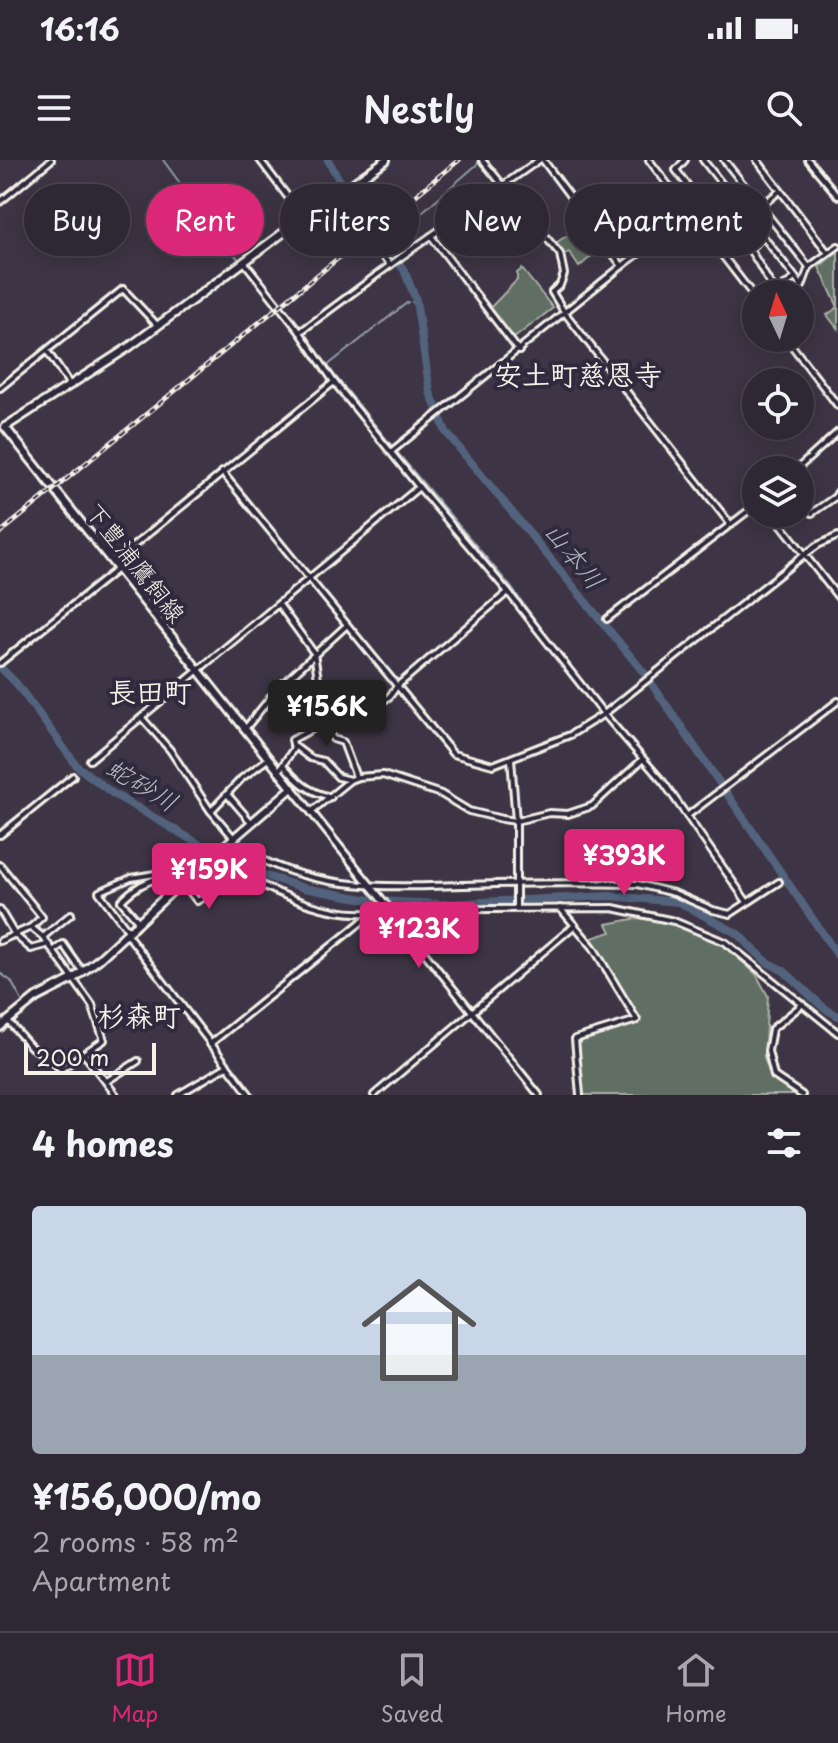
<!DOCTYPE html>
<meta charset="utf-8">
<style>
:root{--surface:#2e2834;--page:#3a3440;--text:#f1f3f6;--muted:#a7a6ac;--line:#49444f;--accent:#db2777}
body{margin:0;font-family:"Playpen Sans","Klee One",sans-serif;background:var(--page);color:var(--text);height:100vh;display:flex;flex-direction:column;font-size:30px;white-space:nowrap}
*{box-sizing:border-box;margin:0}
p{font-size:26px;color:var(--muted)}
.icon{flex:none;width:44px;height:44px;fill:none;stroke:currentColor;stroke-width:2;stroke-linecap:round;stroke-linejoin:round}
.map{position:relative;height:935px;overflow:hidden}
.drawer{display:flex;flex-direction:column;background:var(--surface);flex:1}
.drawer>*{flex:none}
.guide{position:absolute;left:24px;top:24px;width:790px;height:72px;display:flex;gap:16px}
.needle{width:52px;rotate:356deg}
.tools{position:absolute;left:742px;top:120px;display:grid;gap:16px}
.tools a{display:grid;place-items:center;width:72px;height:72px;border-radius:50%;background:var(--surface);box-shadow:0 4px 20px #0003,0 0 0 2px var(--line);font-size:40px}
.scale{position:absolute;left:24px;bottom:20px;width:132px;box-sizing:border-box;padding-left:8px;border:4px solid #f4f1e8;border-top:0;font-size:22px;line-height:28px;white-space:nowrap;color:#f4f1e8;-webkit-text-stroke:6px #2f2a3d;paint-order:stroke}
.price{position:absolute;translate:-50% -68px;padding:0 18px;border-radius:8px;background:var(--accent);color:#fff;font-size:26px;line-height:52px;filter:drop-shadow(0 2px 4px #0008)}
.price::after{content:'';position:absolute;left:50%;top:48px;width:24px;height:18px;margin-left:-12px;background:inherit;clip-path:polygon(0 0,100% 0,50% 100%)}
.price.active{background:#222;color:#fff}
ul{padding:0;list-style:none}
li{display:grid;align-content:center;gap:16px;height:424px;padding:0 32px}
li+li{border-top:2px solid var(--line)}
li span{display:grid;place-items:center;height:248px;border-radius:8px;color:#555}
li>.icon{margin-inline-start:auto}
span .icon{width:144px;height:144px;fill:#fffc;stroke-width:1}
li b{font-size:34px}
h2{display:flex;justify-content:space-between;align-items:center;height:96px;padding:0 32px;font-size:34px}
.tag{padding:0 28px;border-radius:36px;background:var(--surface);box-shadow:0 4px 20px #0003,0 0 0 2px var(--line);font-size:28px;line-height:72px}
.tag.active{background:var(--accent);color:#fff}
.status{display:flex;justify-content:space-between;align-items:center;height:56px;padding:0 40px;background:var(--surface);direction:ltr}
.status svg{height:22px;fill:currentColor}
header{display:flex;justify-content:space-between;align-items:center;height:104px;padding:0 32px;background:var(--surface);font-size:36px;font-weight:600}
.tabs{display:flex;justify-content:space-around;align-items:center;height:112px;border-top:2px solid var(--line);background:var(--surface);font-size:22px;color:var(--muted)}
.tabs a{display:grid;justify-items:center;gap:4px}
.tabs .active{color:var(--accent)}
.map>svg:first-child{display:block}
</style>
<div class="status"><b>16:16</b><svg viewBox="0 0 49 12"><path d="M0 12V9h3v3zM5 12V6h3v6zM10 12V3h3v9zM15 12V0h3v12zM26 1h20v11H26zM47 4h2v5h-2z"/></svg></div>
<header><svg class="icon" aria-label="menu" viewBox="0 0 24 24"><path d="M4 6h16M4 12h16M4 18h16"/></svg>Nestly<svg class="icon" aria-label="search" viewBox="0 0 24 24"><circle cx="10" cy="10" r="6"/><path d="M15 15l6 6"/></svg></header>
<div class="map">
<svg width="838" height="935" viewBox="0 0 838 935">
<rect width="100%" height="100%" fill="#3d3545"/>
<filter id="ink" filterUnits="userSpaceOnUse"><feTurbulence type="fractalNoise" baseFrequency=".0125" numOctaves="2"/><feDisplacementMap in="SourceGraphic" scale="16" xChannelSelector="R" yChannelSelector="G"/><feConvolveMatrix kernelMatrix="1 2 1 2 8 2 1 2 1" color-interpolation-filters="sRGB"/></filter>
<g filter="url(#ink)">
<g fill="#606e64" stroke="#aab0a6" stroke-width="2">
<path d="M 582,66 L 601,88 L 579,107 L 569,92 L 562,96 L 554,84 Z"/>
<path d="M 838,91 L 838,169 L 827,155 L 838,147 L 819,107 Z"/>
<path d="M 522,109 L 553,148 L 513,179 L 488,150 L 517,120 L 517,113 Z"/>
<path d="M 638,758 L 695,768 L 720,782 L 756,814 L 768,836 L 764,898 L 772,918 L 799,935 L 583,935 L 577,887 L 584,879 L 634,863 L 639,856 L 616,825 L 592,778 L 611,772 L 607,764 Z"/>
</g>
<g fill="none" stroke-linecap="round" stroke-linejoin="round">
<g stroke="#939ca8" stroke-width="2">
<path d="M 163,0 L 221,79 L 241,102"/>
<path d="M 542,3 L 619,106"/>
<path d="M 385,84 L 481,1"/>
<path d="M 623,102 L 686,54"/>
<path d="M 274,142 L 289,163"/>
<path d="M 412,142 L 416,140"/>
<path d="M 392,286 L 327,206 L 408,142"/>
<path d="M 396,291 L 511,427 L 567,503"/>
<path d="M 0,813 L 11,821 L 23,843"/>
</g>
<g stroke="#53647e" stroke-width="8">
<path d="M 328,0 L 341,23 L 362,46 L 379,76 L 404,110 L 416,140 L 430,232 L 446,272 L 645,514 L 838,796"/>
<path d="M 0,507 L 16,523 L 77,606 L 112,633 L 221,697 L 241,708 L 304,728 L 375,741 L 441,744 L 610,736 L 679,742 L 738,774 L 767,802 L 784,811 L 824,848 L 838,856"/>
</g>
<defs>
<g id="minor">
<path d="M 260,0 L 303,57"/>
<path d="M 482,0 L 560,94 L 564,114 L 560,125 L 552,132 L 565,153 L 731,365"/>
<path d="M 543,0 L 622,106"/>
<path d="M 649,0 L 756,139"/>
<path d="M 685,0 L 676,10 L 724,74"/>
<path d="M 703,0 L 802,126"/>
<path d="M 724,0 L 809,107"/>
<path d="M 757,0 L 828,93"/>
<path d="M 808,0 L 838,36"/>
<path d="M 338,35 L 363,70"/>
<path d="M 0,42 L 51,0"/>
<path d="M 431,76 L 519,191"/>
<path d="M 763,77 L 749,89 C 760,103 765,118 776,132 L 795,118"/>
<path d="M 369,78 L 390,105"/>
<path d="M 712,83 L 780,31"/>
<path d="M 245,103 L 300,172 L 334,222 L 419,327 L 508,432 L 604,554 L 664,623 L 747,742"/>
<path d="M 793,134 L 802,126 L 809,107 L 838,86"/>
<path d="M 300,172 L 401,97 L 539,0"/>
<path d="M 786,178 L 838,246"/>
<path d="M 47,191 L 70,225"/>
<path d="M 0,228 L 123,129 L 158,166"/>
<path d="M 392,291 L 622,106 L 690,55"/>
<path d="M 796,310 L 838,272"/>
<path d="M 222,312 L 453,594 L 493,605 L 570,575 L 604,554 L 804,395 L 818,385 L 838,376"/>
<path d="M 812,353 L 835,337 L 838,332"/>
<path d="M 773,354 L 838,437"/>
<path d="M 280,446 L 314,493 L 320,532 L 317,553 L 333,579 L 343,582 L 356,617"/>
<path d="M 607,459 L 756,345"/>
<path d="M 0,503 L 115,411 L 132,387 L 334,222"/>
<path d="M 142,558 L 170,590 L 210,650 L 233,677"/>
<path d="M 245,569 L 278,528 L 347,465"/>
<path d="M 293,585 L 310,598 L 323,601 L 338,617 L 350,620"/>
<path d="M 511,599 L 516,661 L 516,748"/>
<path d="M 90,600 L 419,327"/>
<path d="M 283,605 C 298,622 308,632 331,637"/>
<path d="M 278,612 L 294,588 L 292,580 L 339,554 L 361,545 L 382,542 L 390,536 L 397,526 L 508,432"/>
<path d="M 227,634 L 251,662"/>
<path d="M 211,651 L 242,618 L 268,599"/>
<path d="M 312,651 L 350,620 L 358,617 L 383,615 L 441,634 L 469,651 L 502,659 L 516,661 L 549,653 L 568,654 L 592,646 L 642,600"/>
<path d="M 687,656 L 838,541"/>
<path d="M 0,675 L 73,616"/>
<path d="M 231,680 C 306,738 407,726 496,724 C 543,723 590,723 637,724 L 674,733 L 713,750 L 730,754 L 779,722"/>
<path d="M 210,698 C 264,726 327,765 390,750 L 613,748 L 674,761 L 725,782 L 838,873"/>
<path d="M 0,705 L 42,757 L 31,767 L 0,781"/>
<path d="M 184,720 L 190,723 L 205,718"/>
<path d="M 182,722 L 197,741 L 221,728 L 237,713"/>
<path d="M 560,748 L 593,787 L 637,860 L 575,879 L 580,935"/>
<path d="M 0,750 L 15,775 L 31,789 L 46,785"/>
<path d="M 390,750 L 539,935"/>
<path d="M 138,761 L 121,741 C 133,729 142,723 159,718 L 171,732"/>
<path d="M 129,772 L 99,732 L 131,718 L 155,714 L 192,690"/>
<path d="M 127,774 L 250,935"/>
<path d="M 43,777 L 71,754"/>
<path d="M 53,791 L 63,784 L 82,811"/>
<path d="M 8,861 L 31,887 L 42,893 L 61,909 L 104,880 L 92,845 L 43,777 L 31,767"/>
<path d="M 210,884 L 370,755"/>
<path d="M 84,894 L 116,935"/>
<path d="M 107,921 L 138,901"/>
<path d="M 178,935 L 227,906"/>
<path d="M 374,935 L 575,765"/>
<path d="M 802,935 L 774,916 L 768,891 L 772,869 L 803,844"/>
</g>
<path id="tertiary" d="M 292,628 L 390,750"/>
<path id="secondary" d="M 0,867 L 36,838 L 73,819 L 99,799 L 171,732 L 292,628 L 5,267 L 129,187 L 291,67 L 386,0"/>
</defs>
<use href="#minor" stroke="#f4f1e8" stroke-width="10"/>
<use href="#tertiary" stroke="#f4f1e8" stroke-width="11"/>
<use href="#secondary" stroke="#f4f1e8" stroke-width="12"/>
<use href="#minor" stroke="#2f2a3d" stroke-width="4"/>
<use href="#tertiary" stroke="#2f2a3d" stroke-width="5"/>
<use href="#secondary" stroke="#2f2a3d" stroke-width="6"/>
<defs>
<path id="rail" d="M 0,373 L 459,0"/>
</defs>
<use href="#rail" stroke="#f4f1e8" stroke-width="5"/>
<use href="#rail" stroke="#2f2a3d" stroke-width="2" stroke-dasharray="6" stroke-linecap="butt"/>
</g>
</g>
<g text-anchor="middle" stroke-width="8" stroke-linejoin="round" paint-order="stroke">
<g font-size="24" fill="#f4f1e8" stroke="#2f2a3d">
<text transform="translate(135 403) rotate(52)" y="8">下豊浦鷹飼線</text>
</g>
<g font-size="26" font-style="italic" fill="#b4b9be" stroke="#2f2a3d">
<text transform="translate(574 396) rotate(51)" y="9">山本川</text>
<text transform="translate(142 625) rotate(31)" y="9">蛇砂川</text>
</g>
<g font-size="28" font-weight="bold" fill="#f4f1e8" stroke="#2f2a3d">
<text x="578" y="225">安土町慈恩寺</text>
<text x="150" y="542">長田町</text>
<text x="139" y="866">杉森町</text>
</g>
</g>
</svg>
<div class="tools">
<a><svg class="needle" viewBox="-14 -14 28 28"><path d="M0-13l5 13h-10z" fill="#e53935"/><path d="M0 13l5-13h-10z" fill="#a7a6ac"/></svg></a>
<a><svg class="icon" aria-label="locate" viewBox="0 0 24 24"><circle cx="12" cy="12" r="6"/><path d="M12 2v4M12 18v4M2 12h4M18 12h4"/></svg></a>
<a><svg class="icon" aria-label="layers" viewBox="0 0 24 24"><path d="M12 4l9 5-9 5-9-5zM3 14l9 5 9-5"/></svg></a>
</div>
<div class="scale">200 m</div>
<b class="price active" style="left:327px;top:588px">¥156K</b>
<b class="price" style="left:624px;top:737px">¥393K</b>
<b class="price" style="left:209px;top:751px">¥159K</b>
<b class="price" style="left:419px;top:810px">¥123K</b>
<div class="guide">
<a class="tag">Buy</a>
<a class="tag active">Rent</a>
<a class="tag">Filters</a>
<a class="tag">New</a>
<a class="tag">Apartment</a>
</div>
</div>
<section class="drawer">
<h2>4 homes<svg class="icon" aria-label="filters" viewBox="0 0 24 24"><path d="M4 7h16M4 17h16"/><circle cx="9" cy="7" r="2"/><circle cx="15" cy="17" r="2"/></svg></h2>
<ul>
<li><span style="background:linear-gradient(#c9d6e8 60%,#9aa5b1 0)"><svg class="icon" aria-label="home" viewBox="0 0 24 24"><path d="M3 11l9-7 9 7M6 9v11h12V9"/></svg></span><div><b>¥156,000/mo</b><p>2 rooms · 58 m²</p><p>Apartment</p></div></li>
</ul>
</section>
<nav class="tabs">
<a class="active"><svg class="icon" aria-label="map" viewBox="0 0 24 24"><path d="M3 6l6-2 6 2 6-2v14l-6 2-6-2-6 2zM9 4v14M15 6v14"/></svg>Map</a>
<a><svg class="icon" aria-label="saved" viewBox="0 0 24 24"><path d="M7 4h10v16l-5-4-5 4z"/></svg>Saved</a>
<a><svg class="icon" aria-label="home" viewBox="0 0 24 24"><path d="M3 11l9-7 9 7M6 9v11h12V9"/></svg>Home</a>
</nav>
